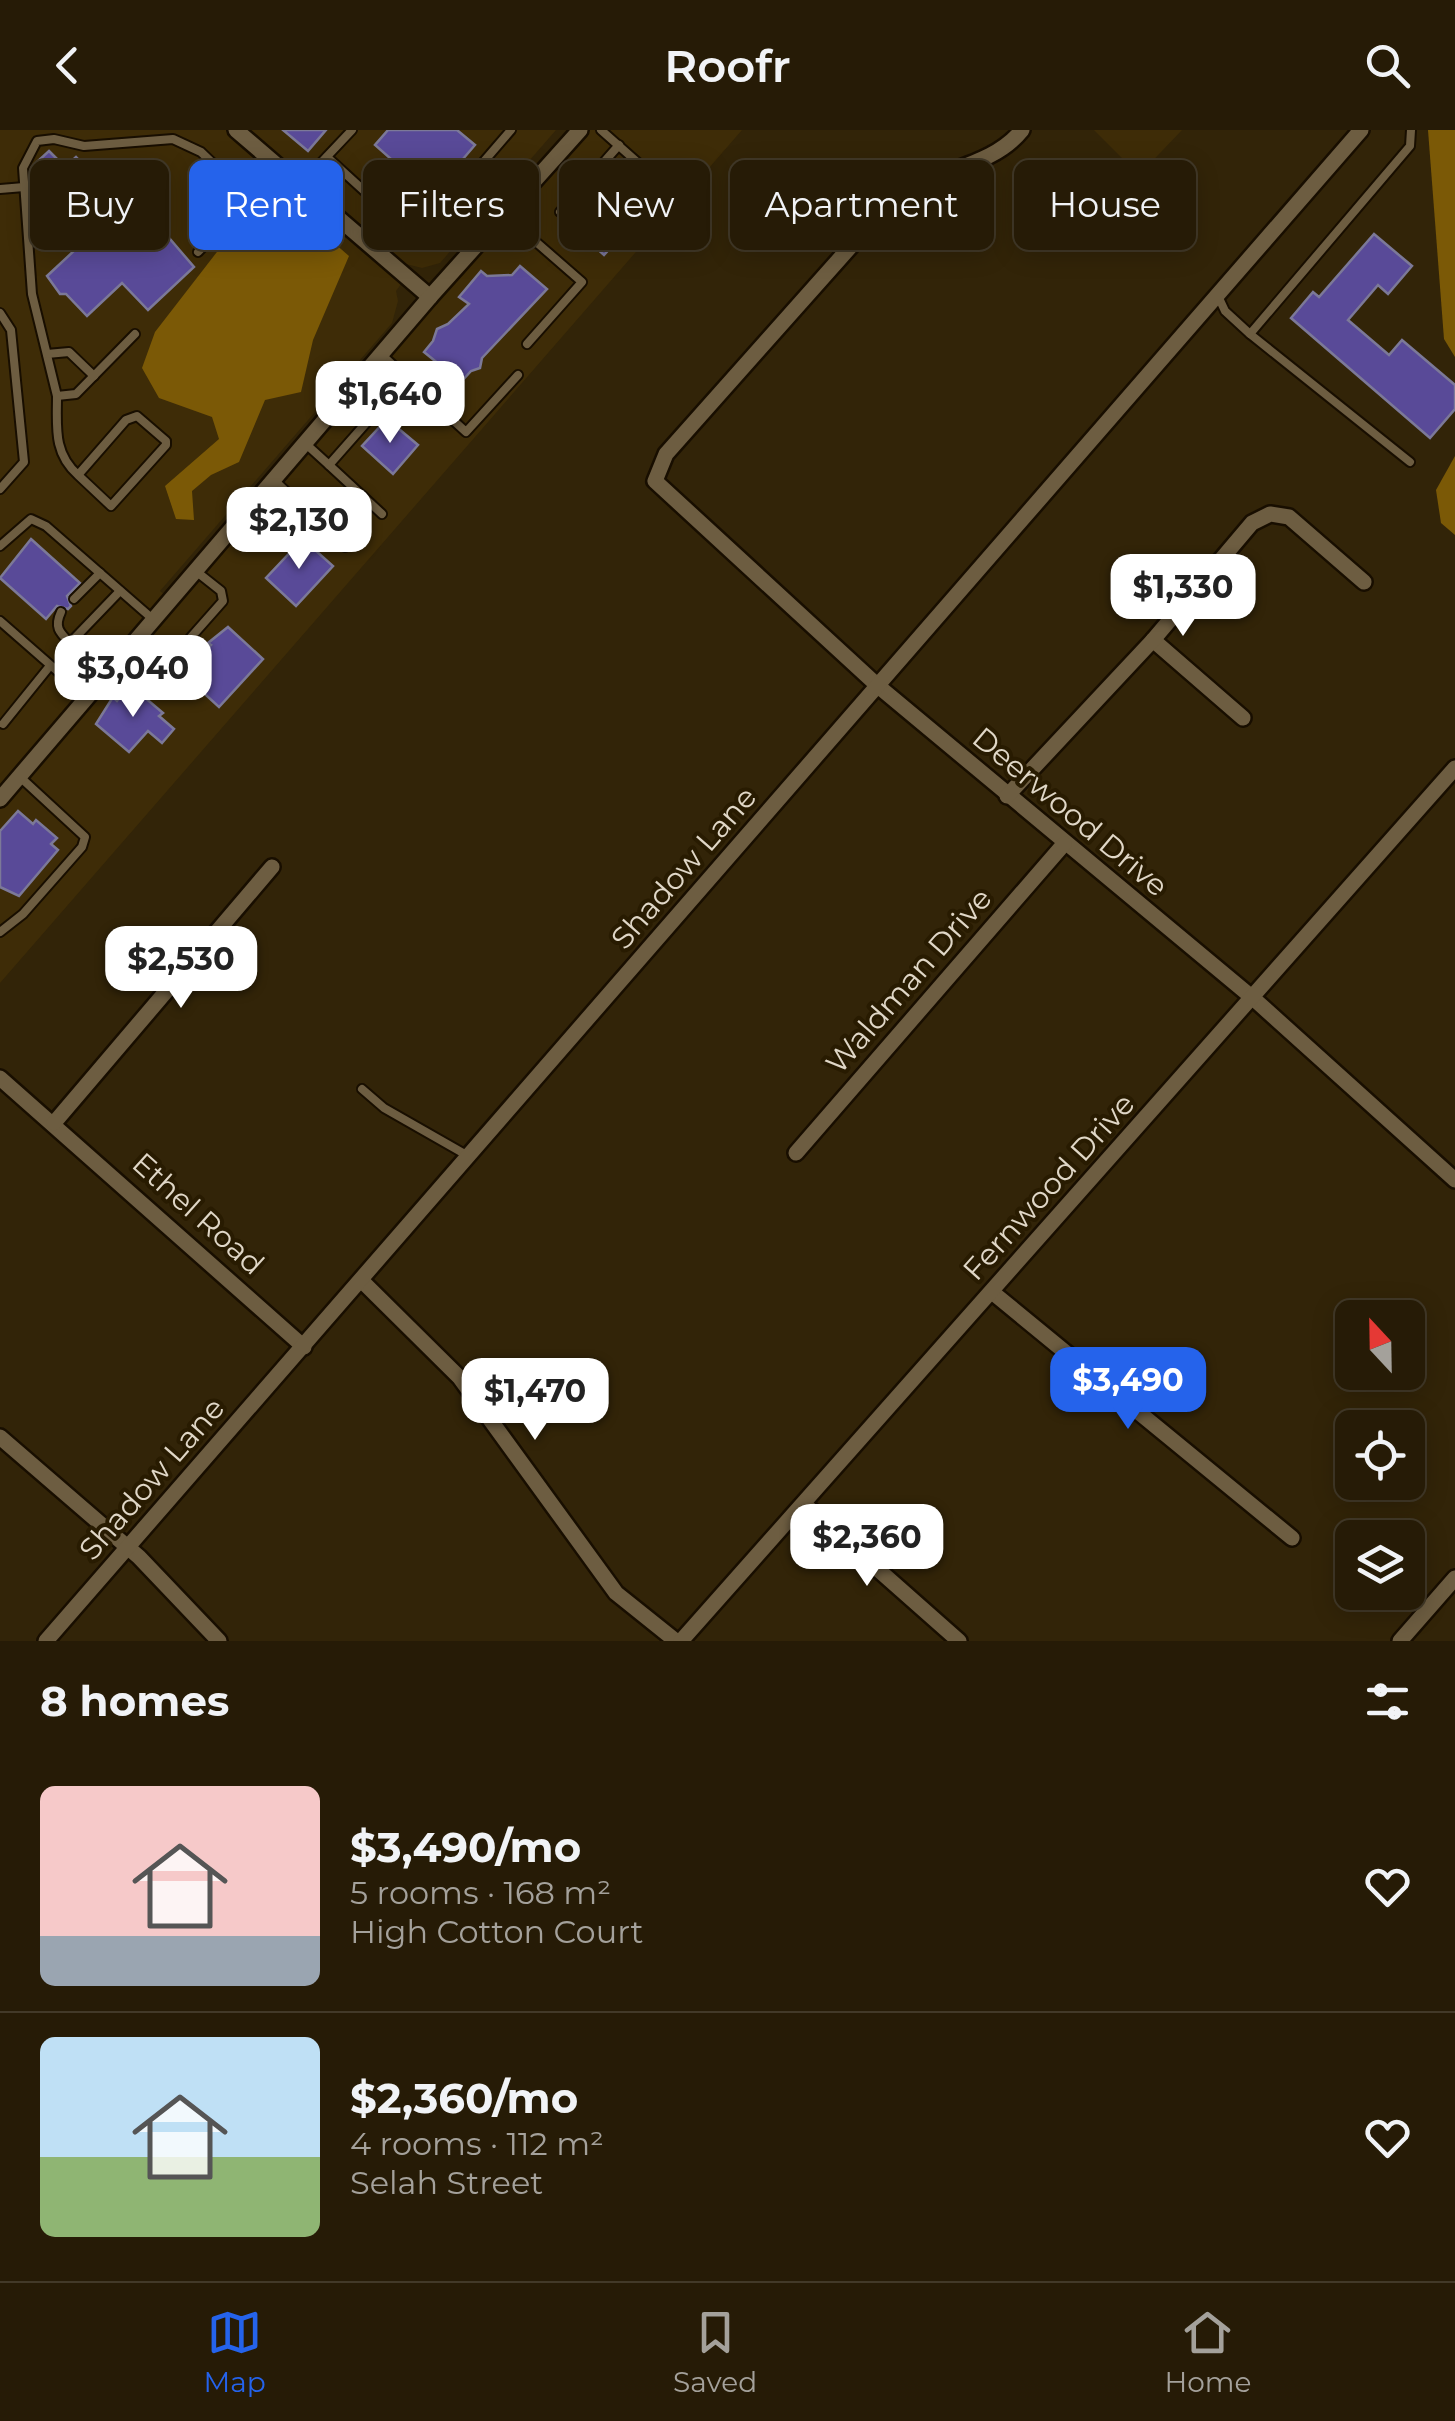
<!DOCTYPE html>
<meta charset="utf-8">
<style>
:root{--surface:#261b06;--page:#2e2410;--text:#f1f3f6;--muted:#a4a19b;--line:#423928;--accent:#2563eb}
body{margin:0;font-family:Montserrat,sans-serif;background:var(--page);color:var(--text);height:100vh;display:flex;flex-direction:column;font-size:38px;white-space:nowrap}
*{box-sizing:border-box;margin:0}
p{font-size:32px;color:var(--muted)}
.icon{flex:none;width:55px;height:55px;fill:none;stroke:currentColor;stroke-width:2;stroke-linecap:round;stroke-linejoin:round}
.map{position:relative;height:1511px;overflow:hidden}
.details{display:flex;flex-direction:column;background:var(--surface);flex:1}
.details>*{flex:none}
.hud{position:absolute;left:30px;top:30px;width:1395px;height:90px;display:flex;gap:20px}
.needle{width:65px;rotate:338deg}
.tools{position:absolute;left:1335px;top:1170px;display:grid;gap:20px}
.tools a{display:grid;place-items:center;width:90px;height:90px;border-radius:15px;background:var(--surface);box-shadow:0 5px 25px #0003,0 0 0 2px var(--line);font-size:50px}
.price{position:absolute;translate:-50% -85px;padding:0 22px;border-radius:20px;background:#fff;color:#222;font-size:32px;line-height:65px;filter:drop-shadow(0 2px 5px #0008)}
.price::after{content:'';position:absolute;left:50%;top:60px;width:30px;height:22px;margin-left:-15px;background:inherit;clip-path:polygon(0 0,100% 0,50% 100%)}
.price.selected{background:var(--accent);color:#fff}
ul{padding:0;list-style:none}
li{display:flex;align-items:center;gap:30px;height:250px;padding:0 40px}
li+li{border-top:2px solid var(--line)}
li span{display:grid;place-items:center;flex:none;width:280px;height:200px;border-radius:15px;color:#555}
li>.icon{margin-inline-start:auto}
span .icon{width:120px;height:120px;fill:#fffc;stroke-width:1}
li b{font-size:42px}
h2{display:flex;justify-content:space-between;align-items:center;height:120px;padding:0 40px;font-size:42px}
.pill{padding:0 35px;border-radius:15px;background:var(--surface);box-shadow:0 5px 25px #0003,0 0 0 2px var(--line);font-size:35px;line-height:90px}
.pill.selected{background:var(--accent);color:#fff}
header{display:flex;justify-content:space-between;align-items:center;height:130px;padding:0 40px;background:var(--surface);font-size:45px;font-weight:600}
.tab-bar{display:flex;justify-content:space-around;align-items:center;height:140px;border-top:2px solid var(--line);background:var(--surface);font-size:28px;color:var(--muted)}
.tab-bar a{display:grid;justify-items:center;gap:5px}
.tab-bar .selected{color:var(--accent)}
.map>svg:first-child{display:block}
</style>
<header><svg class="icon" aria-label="back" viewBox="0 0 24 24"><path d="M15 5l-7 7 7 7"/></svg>Roofr<svg class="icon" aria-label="search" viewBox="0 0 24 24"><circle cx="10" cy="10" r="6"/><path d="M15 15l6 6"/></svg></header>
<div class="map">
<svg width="1455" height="1511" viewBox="0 0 1455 1511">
<rect width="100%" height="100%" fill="#322408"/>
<g fill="#3e2c07">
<path d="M 0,0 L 236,0 L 406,147 L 396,161 L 398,171 L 392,193 L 160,461 L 172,471 L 580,0 L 742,0 L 0,853 Z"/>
<path d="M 247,0 L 556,0 L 440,133 L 422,138 L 402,133 Z"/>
<path d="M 1094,0 L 1182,0 L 1139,45 Z"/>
</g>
<g fill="#7b5906">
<path d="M 1428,0 L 1455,0 L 1455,227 L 1444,209 Z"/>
<path d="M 295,79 L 349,126 L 313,210 L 301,262 L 265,270 L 239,332 L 211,345 L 192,361 L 194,390 L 176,389 L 165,356 L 219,309 L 212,287 L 159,268 L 142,238 L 155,202 L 244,87 Z"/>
<path d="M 1455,326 L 1455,405 L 1441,393 L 1436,360 Z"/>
</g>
<g fill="#594a98" stroke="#7c7998" stroke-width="2.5">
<path d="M 283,0 L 326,0 L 308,21 Z"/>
<path d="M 388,0 L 457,0 L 475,15 L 420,79 L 401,63 L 399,36 L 375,15 Z"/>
<path d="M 49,21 L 65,37 L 76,27 L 125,78 L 135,68 L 194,137 L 148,180 L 122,153 L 87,186 L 66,164 L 60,164 L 47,146 L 76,119 L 76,91 L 44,59 L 55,48 L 38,31 Z"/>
<path d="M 616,47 L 648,76 L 604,125 L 574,98 Z"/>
<path d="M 1374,104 L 1412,136 L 1388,164 L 1378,155 L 1348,190 L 1389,225 L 1402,210 L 1455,255 L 1455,279 L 1430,308 L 1291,188 L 1313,162 L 1319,167 Z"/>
<path d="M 520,136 L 547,159 L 482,228 L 480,238 L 471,241 L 461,252 L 424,222 L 433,211 L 437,199 L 448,194 L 469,174 L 459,167 L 481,141 L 487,146 L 512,145 Z"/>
<path d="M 387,289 L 418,315 L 393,344 L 362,316 Z"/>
<path d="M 296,403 L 333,436 L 296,476 L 266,448 L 297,415 Z"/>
<path d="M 31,409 L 80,453 L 67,466 L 71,476 L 68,479 L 57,476 L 46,489 L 0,448 Z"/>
<path d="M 228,497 L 263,529 L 219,577 L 184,545 L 211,515 L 208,513 Z"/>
<path d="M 130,555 L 163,583 L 159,586 L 174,599 L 162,613 L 148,601 L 129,622 L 96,594 L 113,567 L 117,571 Z"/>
<path d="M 18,681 L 33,694 L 36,690 L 57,708 L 51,714 L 58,720 L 19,766 L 0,757 L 0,701 Z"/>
</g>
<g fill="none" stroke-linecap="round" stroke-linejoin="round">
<defs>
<g id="lane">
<path d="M 601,0 L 662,54"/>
<path d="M 327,27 L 405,98 L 414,102 L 429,95 L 511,0"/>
<path d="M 300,55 L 352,0"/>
<path d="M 460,58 L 499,90"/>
<path d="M 0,59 L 24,57"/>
<path d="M 560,82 L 619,15"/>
<path d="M 504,84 L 582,152 L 527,214"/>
<path d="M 198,122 L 250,69"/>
<path d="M 1218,166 L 1225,181 L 1250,204 L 1410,332"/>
<path d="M 0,183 L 11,200 L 24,332 L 0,359"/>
<path d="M 135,204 L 76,264 L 57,266 L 32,164 L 23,38 L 37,11 L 54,9 L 84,16 L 173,9 L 201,22 L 250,69 L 282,39"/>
<path d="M 1250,204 L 1410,16 L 1411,0"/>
<path d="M 47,224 L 69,222 L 94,246"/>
<path d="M 383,226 L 466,302 L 518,245"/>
<path d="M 57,266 C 57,297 53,323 78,345 L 126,290 L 137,286 L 166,311 L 166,315 L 111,376 L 78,345"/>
<path d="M 307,315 L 329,335 L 374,284 L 351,263"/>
<path d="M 329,335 L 382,384"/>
<path d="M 275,351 L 345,417"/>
<path d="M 0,416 L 31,389 L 46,396 L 155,491"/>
<path d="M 74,469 L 100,443"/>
<path d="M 61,482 C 54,497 59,502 70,513 L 120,461"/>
<path d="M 0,491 L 87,567"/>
<path d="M 162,540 L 223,471 L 221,461 L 197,442"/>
<path d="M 3,594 L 49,537"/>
<path d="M 0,802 L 23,784 L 82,717 L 85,707 L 20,647"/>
<path d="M 362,959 L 384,978 L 470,1027"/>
</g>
<g id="street">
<path d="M 236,0 L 430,167"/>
<path d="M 1022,0 C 990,40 929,39 891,71 L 666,324 L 655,351 L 878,556 L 1254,869 L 1455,1050"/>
<path d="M 1153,510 L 1243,588"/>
<path d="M 1007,666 L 1153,510 L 1252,393 L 1270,384 L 1289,387 L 1364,452"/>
<path d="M 0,669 L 430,167 L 580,0"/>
<path d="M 0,948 L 304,1217"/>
<path d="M 54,993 L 272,737"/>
<path d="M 796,1023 L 1064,714"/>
<path d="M 362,1151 L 460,1248 L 616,1463 L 676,1511"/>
<path d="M 992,1162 L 1292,1408"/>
<path d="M 0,1307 L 139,1427 L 219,1511"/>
<path d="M 804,1374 L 959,1511"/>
<path d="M 46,1511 L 1361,0"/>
<path d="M 681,1511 L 1455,638"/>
<path d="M 1400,1511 L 1455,1448"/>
</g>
</defs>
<use href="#lane" stroke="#180e00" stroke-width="12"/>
<use href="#street" stroke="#180e00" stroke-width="20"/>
<use href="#lane" stroke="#6d5d41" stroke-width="8"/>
<use href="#street" stroke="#6d5d41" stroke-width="15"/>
</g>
<g text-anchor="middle" stroke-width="8" stroke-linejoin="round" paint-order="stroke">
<g font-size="30" fill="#e0d7c7" stroke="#281b01">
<text transform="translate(1070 682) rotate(40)" y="10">Deerwood Drive</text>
<text transform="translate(684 738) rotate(-49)" y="10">Shadow Lane</text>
<text transform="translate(909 851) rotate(-49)" y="10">Waldman Drive</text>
<text transform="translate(1049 1057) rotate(-48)" y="10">Fernwood Drive</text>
<text transform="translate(198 1084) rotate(42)" y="10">Ethel Road</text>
<text transform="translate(152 1349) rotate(-49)" y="10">Shadow Lane</text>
</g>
</g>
</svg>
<div class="tools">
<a><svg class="needle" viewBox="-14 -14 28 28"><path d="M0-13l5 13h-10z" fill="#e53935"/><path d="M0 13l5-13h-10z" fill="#a4a19b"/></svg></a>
<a><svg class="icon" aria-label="locate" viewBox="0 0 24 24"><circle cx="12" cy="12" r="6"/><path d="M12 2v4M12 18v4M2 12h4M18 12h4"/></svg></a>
<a><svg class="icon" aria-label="layers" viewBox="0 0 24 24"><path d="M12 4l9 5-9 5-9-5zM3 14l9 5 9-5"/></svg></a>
</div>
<b class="price" style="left:390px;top:316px">$1,640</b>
<b class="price" style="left:299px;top:442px">$2,130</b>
<b class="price" style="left:1183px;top:509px">$1,330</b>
<b class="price" style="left:133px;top:590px">$3,040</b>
<b class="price" style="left:181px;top:881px">$2,530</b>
<b class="price selected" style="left:1128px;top:1302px">$3,490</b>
<b class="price" style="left:535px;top:1313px">$1,470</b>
<b class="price" style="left:867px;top:1459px">$2,360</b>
<div class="hud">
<a class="pill">Buy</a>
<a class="pill selected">Rent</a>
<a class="pill">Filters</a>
<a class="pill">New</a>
<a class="pill">Apartment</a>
<a class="pill">House</a>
</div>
</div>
<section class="details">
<h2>8 homes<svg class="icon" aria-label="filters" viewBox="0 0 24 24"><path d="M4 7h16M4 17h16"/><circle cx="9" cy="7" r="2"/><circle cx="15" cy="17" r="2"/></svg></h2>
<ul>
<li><span style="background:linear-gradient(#f6c9c9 75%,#9aa5b1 0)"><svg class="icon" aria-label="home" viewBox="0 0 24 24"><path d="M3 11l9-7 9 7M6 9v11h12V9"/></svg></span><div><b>$3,490/mo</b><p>5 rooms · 168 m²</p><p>High Cotton Court</p></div><svg class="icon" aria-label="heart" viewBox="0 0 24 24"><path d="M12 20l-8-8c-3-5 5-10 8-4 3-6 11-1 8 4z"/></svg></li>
<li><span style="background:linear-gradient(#bfe0f5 60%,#8fb573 0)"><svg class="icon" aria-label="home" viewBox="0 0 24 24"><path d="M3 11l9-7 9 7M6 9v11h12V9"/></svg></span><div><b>$2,360/mo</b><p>4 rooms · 112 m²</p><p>Selah Street</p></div><svg class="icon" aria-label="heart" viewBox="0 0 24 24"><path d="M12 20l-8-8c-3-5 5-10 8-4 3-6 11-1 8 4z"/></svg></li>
</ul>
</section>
<nav class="tab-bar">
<a class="selected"><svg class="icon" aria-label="map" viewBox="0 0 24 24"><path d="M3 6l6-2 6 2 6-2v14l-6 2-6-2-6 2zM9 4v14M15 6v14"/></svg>Map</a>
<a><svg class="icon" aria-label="saved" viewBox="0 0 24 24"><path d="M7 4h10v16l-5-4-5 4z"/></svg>Saved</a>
<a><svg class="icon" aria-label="home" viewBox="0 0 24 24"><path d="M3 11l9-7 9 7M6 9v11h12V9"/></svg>Home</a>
</nav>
